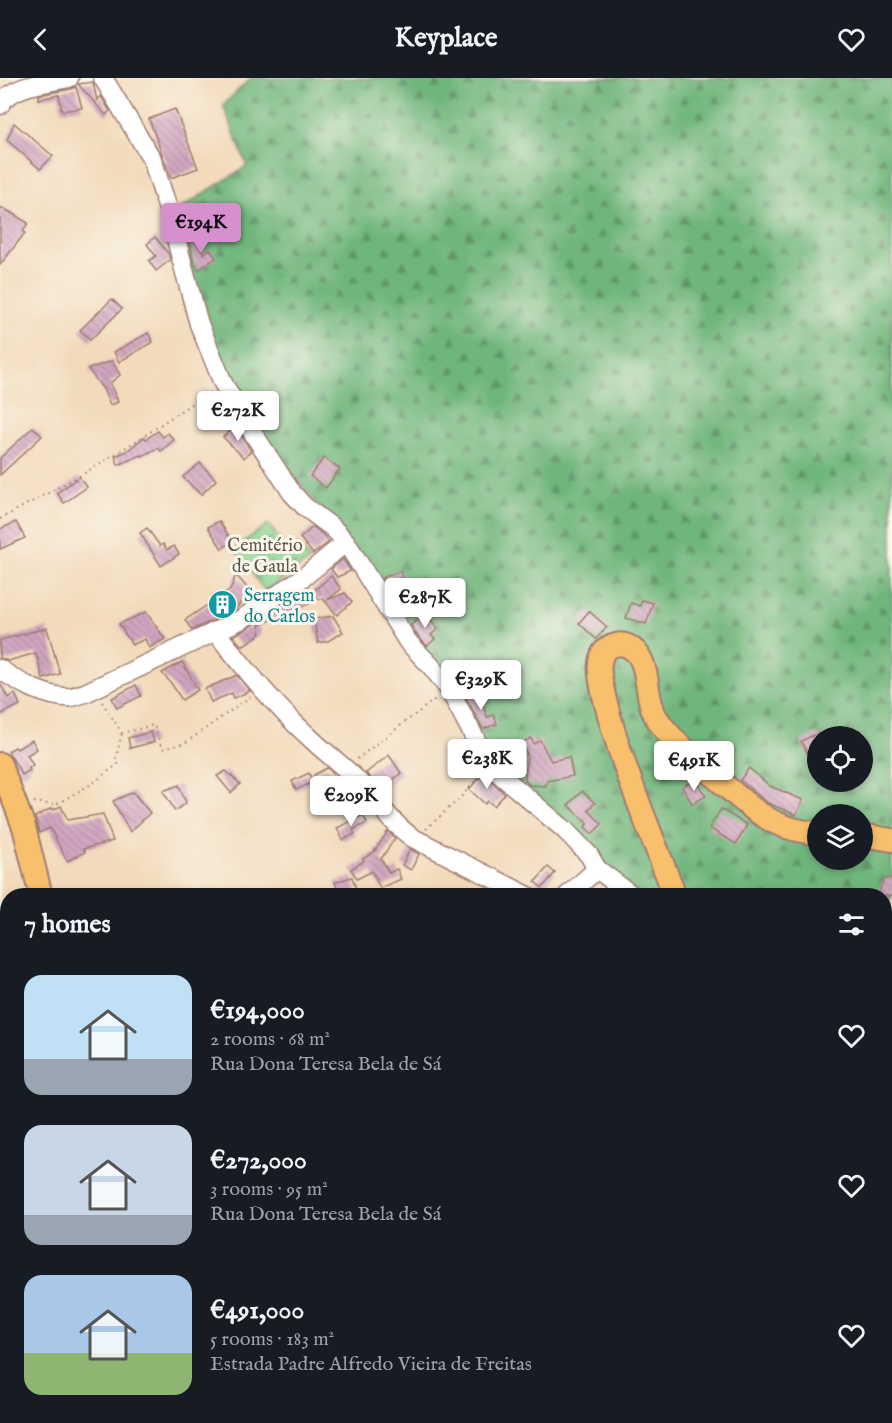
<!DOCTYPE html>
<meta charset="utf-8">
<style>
:root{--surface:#171b24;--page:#242831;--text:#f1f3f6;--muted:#9ea1a6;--accent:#d690ce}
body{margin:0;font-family:"IM FELL English",serif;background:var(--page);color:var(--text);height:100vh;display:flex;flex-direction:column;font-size:22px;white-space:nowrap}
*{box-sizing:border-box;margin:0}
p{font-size:20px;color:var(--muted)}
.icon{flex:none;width:33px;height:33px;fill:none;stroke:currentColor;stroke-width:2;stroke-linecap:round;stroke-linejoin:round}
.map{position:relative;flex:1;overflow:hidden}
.drawer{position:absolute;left:0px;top:810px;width:892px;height:536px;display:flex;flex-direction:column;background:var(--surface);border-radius:24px 24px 0 0;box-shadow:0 3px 9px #0003}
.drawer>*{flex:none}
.tools{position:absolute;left:807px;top:648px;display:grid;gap:12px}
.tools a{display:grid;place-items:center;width:66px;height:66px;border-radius:50%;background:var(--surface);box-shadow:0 3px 9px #0003;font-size:30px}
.price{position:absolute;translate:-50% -51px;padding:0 14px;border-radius:6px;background:#fff;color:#222;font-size:20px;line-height:39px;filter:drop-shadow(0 2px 3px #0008)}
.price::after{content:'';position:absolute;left:50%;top:36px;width:18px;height:14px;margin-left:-9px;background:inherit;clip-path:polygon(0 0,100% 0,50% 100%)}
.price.current{background:var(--accent);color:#111}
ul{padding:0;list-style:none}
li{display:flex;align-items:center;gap:18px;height:150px;padding:0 24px}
li span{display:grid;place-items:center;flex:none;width:168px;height:120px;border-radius:18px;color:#555}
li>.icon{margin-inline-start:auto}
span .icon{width:72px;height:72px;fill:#fffc;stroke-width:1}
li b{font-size:26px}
h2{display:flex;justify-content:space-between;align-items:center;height:72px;padding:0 24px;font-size:26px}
header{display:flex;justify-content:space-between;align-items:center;height:78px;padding:0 24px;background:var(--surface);font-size:27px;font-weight:700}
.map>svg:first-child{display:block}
</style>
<header><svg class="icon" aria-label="back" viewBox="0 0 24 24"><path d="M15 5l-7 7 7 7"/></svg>Keyplace<svg class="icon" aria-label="heart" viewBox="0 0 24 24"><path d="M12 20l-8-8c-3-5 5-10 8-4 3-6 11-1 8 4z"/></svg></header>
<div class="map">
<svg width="892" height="1345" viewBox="0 0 892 1345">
<defs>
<pattern id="forest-firs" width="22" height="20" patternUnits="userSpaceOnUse" patternTransform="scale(1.5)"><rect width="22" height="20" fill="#70b67c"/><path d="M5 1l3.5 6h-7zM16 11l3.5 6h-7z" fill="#5e9366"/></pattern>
<pattern id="cemetery-stones" width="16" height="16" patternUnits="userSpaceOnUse" patternTransform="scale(1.5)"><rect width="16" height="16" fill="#8bd592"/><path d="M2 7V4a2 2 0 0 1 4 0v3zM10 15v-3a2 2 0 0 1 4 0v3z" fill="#79b67e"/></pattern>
<pattern id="building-back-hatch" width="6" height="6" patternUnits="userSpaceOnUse" patternTransform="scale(1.5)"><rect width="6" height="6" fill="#d2a6c1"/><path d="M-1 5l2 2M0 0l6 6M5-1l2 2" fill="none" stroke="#ac879d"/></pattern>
</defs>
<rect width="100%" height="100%" fill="#fbf7ec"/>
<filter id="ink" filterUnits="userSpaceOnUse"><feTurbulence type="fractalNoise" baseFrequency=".0167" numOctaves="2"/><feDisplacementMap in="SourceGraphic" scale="12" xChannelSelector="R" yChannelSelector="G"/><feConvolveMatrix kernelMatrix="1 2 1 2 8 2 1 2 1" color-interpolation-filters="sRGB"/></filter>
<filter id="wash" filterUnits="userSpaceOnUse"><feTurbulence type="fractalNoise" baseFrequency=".008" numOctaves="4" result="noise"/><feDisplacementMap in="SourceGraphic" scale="24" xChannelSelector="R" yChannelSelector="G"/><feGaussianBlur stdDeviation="1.35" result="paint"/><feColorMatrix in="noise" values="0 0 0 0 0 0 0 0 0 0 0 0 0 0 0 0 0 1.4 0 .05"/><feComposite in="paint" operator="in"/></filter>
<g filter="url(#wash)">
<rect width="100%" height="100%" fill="#f2daba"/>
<path fill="url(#forest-firs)" stroke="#5d6a54" stroke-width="1.5" fill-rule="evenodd" d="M 251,0 L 892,0 L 892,818 L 885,833 L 885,818 L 638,817 L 497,694 L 346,464 L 223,305 L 170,137 L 247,88 L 223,27 ZM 818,658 L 862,658 L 862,704 L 818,704 ZM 818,736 L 862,736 L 862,782 L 818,782 Z"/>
<path fill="url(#cemetery-stones)" stroke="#6a7a5e" stroke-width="1.5" d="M 268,446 L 289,474 L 298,466 L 310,482 L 265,513 L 234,471 Z"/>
<g id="blocks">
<g fill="url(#building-back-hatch)">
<path d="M 93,4 L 97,23 L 101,18 L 110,33 L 106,37 L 78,6 Z"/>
<path d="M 76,9 L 82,30 L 62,33 L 59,17 L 39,21 L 39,17 L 71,11 Z"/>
<path d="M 175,31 L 198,90 L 171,100 L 149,41 Z"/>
<path d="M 14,45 L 53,78 L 40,91 L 7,62 Z"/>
<path d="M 0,129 L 10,134 L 28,145 L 23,154 L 25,155 L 0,187 Z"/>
<path d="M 155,159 L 168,175 L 170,182 L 156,193 L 149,183 L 156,178 L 147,166 Z"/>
<path d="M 200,159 L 203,176 L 210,171 L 216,180 L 198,192 L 193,182 L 190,161 Z"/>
<path d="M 112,221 L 122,231 L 90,262 L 80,252 Z"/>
<path d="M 148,255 L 153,264 L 119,284 L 114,274 Z"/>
<path d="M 112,283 L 120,297 L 110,305 L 118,324 L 110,327 L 103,311 L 88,291 Z"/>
<path d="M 236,348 L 251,373 L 244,380 L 223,359 Z"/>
<path d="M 33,349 L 42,358 L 0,397 L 0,380 Z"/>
<path d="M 158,353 L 163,359 L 168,355 L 174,362 L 161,373 L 158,370 L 142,378 L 141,377 L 118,387 L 115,378 L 127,373 L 144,359 L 146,361 Z"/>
<path d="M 324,380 L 340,391 L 326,410 L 310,398 Z"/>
<path d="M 200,385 L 216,402 L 201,417 L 183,399 Z"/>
<path d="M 79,399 L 87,409 L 64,425 L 57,415 Z"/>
<path d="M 219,443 L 232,463 L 222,471 L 208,449 Z"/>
<path d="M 16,444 L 25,460 L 0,471 L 0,451 Z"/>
<path d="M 313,449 L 323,457 L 329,464 L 313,476 L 300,460 Z"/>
<path d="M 147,450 L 160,468 L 163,466 L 167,472 L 174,468 L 179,476 L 161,488 L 140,455 Z"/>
<path d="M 343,481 L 351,493 L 337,499 L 331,491 Z"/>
<path d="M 400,493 L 411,520 L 397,526 L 382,500 Z"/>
<path d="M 236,497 L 250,513 L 235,532 L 192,552 L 185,542 L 230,512 Z"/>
<path d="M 331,498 L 341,511 L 327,522 L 345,515 L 352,524 L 337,537 L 322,520 L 259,547 L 261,556 L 242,568 L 233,558 L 248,550 L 303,513 L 306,519 Z"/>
<path d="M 642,522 L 653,525 L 646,546 L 626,540 L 631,525 L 640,528 Z"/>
<path d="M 589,533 L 607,549 L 596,561 L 579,545 Z"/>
<path d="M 146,534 L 165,561 L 149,570 L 145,561 L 132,567 L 119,546 Z"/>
<path d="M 426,536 L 438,551 L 431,557 L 435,561 L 427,568 L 417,557 L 411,547 Z"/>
<path d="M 333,538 L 343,554 L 328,563 L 318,565 L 314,541 Z"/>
<path d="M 47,550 L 60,596 L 43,601 L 36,575 L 8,583 L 0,580 L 0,562 Z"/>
<path d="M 182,584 L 198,612 L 182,622 L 171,605 L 162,595 Z"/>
<path d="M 237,597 L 250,613 L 234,620 L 232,615 L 211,624 L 205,611 Z"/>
<path d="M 0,605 L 8,620 L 15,616 L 20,627 L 0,637 Z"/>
<path d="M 136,607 L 141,618 L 117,630 L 112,620 Z"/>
<path d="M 480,614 L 487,639 L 494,637 L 497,646 L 483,651 L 465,618 Z"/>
<path d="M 151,654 L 154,664 L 130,670 L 128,660 Z"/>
<path d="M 818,655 L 818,695 L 801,663 Z"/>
<path d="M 531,660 L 534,666 L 540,662 L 551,683 L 569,679 L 573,698 L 547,703 L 546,708 L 530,707 L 525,703 L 527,676 L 521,665 Z"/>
<path d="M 32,662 L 37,671 L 27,677 L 33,687 L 29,690 L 30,692 L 22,697 L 8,673 L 15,669 L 17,671 Z"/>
<path d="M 389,677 L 401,695 L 381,712 L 366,695 Z"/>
<path d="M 327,690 L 332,694 L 336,703 L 339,700 L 357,719 L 344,730 L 323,704 L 318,706 L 314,697 Z"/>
<path d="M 749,690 L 770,708 L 803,722 L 796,737 L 768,725 L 740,702 Z"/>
<path d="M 226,693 L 240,706 L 231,715 L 217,698 Z"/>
<path d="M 309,695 L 313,704 L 296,712 L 292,703 Z"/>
<path d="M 484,695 L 505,716 L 494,728 L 488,723 L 485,726 L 469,711 Z"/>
<path d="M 695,701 L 706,718 L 692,726 L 682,709 Z"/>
<path d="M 179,707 L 186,725 L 175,733 L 163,713 Z"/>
<path d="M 582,713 L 595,725 L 588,732 L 602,746 L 592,756 L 585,749 L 588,745 L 568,727 Z"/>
<path d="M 133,714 L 150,735 L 130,754 L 113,723 Z"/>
<path d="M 61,728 L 68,742 L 103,736 L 113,763 L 83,771 L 85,774 L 67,783 L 50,750 L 39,755 L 35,739 L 52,730 L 53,732 Z"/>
<path d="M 721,731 L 747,747 L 736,766 L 709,750 Z"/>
<path d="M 363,737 L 367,745 L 353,752 L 355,756 L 343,762 L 337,750 Z"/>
<path d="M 388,753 L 395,760 L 381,781 L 389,795 L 397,791 L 401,801 L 380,810 L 372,793 L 357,801 L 351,791 L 364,783 L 363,781 L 374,774 Z"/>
<path d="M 410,771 L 419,776 L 411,792 L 402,787 Z"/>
<path d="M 548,789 L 555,795 L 542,810 L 535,804 Z"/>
<path d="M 352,799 L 357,814 L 347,818 L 340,818 L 335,804 Z"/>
<path d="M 892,799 L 892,818 L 878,818 L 883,802 Z"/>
</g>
</g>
</g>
<g filter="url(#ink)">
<use href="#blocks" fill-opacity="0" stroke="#9e7c72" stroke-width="1.5"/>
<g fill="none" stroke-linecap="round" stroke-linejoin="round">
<defs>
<g id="minor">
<path d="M 103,0 L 152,81 L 170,137 L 181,180 L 199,246 L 223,305 L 249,349 L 292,415 L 305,429 L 333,450 L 346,464 L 408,564 L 431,588 L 449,611 L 486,681 L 497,694 L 565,752 L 589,777 L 597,791 L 633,818"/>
<path d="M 0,27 C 12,6 48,5 69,0"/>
<path d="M 215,553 C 244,589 273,626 307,657 C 322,672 340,685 355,700 C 375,720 390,744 413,760 L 528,818"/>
<path d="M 0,591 C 17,604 49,621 71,619 C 76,618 81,616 85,615 L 242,541 L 305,498 L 346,464"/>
<path d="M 567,818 L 597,791"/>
<path d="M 885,938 L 892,943"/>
<path d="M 616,1338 L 621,1345"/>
</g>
<g id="major">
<path d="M 0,686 L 24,749 L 41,818"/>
<path d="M 862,757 L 892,762"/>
<path d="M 673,818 L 672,810 C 648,748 621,686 605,622 C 601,606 591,571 616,567 C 623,565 630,568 636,574 C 650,590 645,620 656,639 C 668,659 695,681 713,697 C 733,714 751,732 774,744 C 788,751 802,754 818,755"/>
</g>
</defs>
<use href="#minor" stroke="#9e7c72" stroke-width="21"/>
<use href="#major" stroke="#9e7c72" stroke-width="26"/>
<g stroke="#9e7c72" stroke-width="2" stroke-dasharray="1.5 4.5" stroke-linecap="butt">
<path d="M 0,441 L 83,396 L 144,358 L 210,313"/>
<path d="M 102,624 L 122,655 L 154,647 L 162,671 L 185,665 L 250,619"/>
<path d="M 357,681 L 438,619"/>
<path d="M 34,724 L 55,727 L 93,705 L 118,686 L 116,680 L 122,655"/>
<path d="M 426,751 L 459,721 L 480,698"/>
</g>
<use href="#minor" stroke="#fff" stroke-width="18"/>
<use href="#major" stroke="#f8bf6c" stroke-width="22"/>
</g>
</g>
<defs>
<symbol id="building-disc" viewBox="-11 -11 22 22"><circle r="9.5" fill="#0f9aa8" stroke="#fbf7ec"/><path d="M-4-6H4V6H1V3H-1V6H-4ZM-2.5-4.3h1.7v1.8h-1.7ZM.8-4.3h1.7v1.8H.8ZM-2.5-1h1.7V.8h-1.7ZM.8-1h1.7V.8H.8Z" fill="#fff"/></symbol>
</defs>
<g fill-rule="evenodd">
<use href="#building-disc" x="206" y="510" width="33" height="33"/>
</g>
<g text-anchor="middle" stroke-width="6" stroke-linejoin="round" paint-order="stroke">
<g font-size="18" fill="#5e564a" stroke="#fbf7ec">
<text x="265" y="473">Cemitério<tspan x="265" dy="21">de Gaula</tspan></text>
</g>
<g font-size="18" fill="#0d838f" stroke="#fbf7ec" text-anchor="start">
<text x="244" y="523">Serragem<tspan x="244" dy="21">do Carlos</tspan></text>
</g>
</g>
</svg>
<div class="tools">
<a><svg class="icon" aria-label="locate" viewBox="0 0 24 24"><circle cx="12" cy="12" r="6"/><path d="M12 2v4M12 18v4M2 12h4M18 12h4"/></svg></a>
<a><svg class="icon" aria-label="layers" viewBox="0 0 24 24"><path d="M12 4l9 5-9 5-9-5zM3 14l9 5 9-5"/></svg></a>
</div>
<b class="price current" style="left:201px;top:176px">€194K</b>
<b class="price" style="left:238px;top:364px">€272K</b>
<b class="price" style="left:425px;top:551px">€287K</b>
<b class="price" style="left:481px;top:633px">€329K</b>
<b class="price" style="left:487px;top:712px">€238K</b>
<b class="price" style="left:694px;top:714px">€491K</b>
<b class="price" style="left:351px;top:749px">€209K</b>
<section class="drawer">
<h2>7 homes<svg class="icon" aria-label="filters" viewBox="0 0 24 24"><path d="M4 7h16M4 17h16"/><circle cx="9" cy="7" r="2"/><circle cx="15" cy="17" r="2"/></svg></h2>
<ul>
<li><span style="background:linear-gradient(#bfe0f5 70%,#9aa5b1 0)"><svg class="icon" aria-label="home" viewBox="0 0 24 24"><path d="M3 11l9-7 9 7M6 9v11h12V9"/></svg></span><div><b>€194,000</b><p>2 rooms · 68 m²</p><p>Rua Dona Teresa Bela de Sá</p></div><svg class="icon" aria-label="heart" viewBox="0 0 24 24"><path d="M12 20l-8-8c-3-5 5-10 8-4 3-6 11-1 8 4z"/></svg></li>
<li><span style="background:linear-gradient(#c9d6e8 75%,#9aa5b1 0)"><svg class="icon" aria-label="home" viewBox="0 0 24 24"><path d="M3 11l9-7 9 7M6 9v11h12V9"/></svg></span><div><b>€272,000</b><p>3 rooms · 95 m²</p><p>Rua Dona Teresa Bela de Sá</p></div><svg class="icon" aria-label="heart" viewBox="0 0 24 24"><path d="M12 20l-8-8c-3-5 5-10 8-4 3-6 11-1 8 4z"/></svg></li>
<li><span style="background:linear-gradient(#a9c7e8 65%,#8fb573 0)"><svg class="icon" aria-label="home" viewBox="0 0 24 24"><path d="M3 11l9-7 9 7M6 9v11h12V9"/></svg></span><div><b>€491,000</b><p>5 rooms · 183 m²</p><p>Estrada Padre Alfredo Vieira de Freitas</p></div><svg class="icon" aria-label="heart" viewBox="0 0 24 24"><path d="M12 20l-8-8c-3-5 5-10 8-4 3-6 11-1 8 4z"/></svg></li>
</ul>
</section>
</div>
